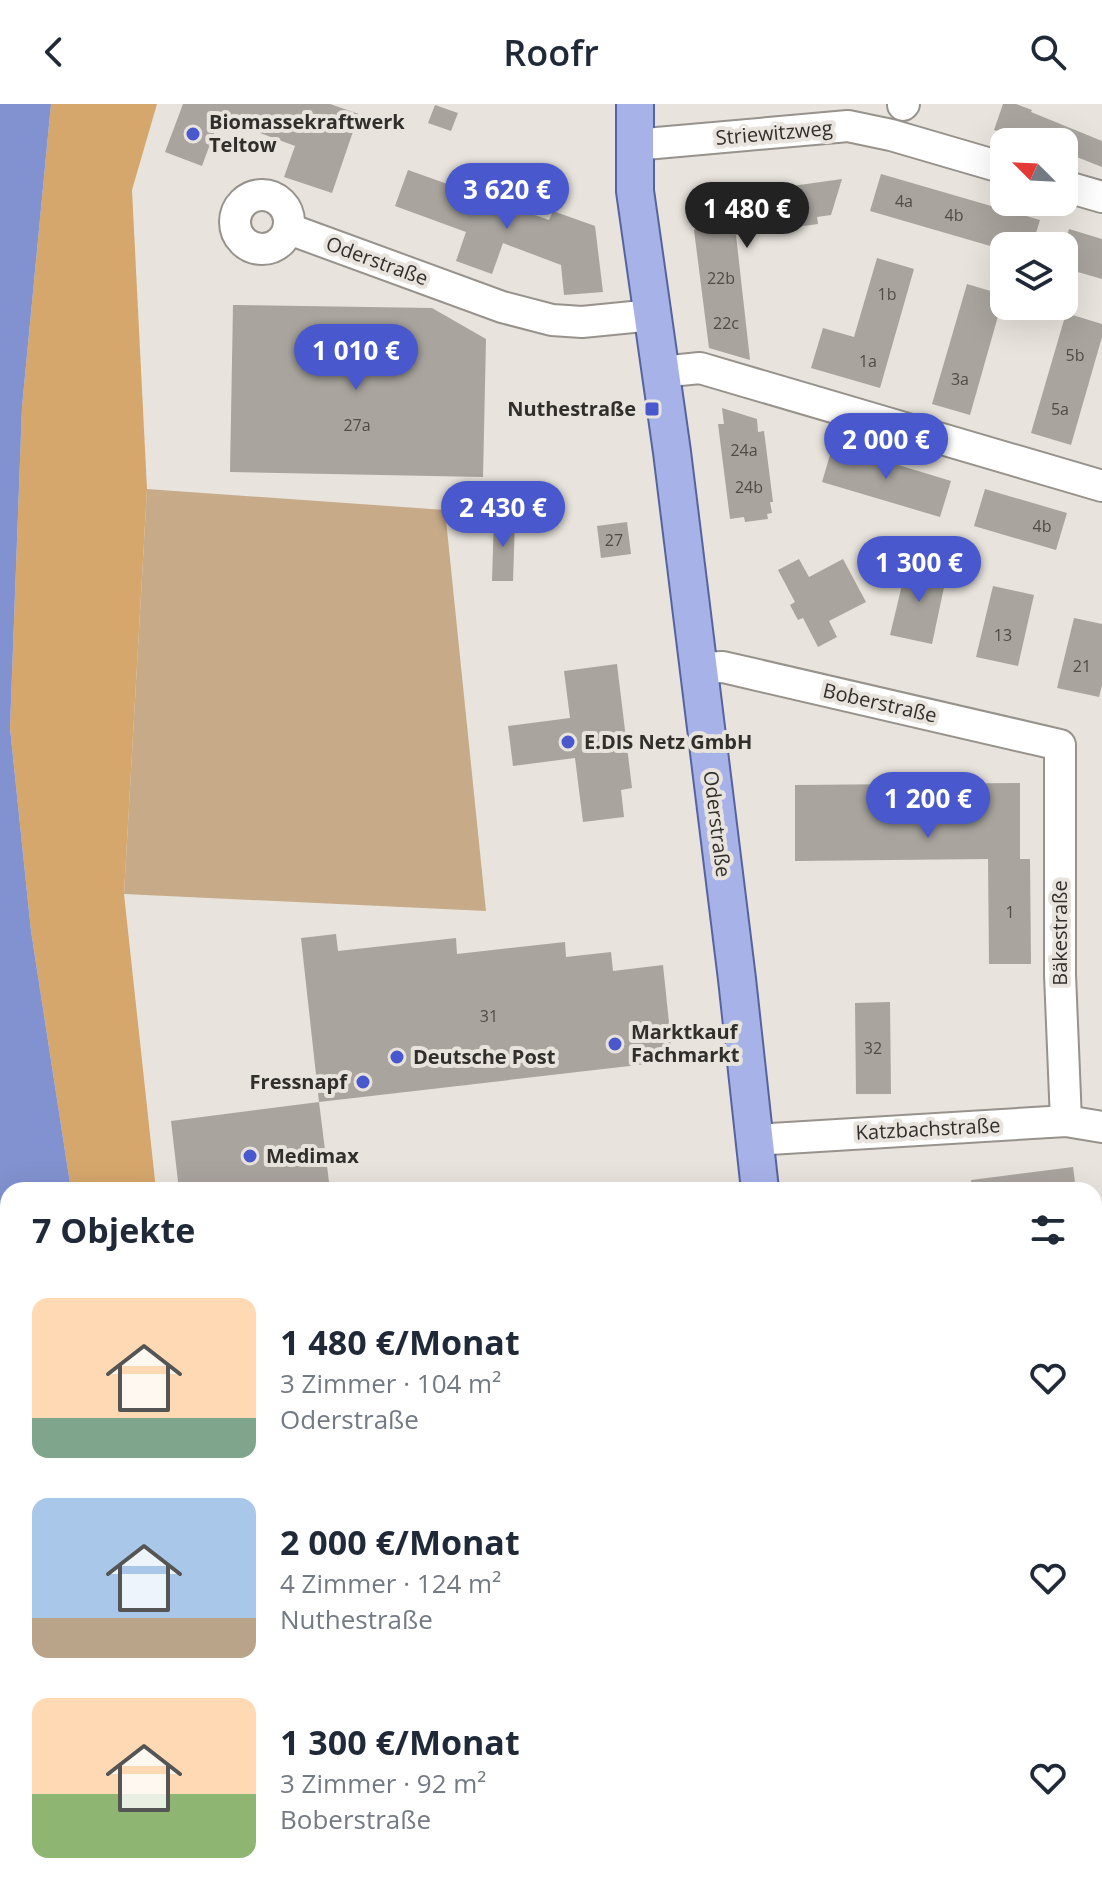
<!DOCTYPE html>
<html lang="de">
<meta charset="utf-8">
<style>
:root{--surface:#fff;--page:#f2f2f3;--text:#1f2937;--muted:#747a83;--accent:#4958cd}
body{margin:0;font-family:"Open Sans",sans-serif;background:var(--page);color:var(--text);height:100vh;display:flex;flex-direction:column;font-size:30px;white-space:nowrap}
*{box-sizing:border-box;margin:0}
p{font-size:26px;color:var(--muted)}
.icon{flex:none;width:44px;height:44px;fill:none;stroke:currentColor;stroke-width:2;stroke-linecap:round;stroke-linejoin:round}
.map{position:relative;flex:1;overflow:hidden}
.side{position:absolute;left:0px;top:1078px;width:1102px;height:714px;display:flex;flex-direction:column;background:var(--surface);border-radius:24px 24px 0 0;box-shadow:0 8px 32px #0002}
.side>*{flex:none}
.needle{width:52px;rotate:294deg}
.tools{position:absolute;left:990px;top:24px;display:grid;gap:16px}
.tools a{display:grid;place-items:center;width:88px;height:88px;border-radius:16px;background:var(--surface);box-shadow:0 8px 32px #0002;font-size:40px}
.price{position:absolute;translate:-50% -68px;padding:0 18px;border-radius:28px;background:var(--accent);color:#fff;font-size:26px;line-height:52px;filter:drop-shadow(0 2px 4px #0008)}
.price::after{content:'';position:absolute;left:50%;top:48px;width:24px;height:18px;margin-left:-12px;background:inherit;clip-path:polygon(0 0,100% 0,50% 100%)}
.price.active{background:#222;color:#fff}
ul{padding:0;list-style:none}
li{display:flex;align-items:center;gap:24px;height:200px;padding:0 32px}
li span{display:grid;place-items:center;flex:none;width:224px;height:160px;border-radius:16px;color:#555}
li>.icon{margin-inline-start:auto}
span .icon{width:96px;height:96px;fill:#fffc;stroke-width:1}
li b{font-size:34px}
h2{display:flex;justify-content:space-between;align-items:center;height:96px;padding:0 32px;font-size:34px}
header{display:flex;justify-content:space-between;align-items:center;height:104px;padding:0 32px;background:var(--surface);font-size:36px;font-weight:600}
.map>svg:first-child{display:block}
</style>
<header><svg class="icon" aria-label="back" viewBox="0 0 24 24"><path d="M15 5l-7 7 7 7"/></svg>Roofr<svg class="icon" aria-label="search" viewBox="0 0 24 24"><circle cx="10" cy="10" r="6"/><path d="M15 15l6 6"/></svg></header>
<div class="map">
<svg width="1102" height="1791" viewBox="0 0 1102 1791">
<rect width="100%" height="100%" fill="#e8e3dc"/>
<g fill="#c7ab89">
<path d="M 147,385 L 445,406 L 486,807 L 124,790 Z"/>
<path d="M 0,1503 L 8,1569 L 8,1784 L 34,1784 L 35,1791 L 0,1791 Z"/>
</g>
<g fill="#d6a76c">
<path d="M 51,0 L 157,0 L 132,86 L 147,385 L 124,790 L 156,1086 L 71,1086 L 31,827 L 10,624 L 22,303 Z"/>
<path d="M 169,1784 L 234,1784 L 235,1791 L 170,1791 Z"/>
</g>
<g fill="#8292d0">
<path d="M 0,0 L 51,0 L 22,303 L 10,624 L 31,827 L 71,1086 L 8,1086 L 8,1569 L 0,1503 Z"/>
<path d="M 34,1784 L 169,1784 L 170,1791 L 35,1791 Z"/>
</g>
<g fill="#a9a49e">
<path d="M 183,0 L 330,0 L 359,10 L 332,89 L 284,73 L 295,42 L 231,18 L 227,28 L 216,24 L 202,62 L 165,48 Z"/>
<path d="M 1003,0 L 1016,0 L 1032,6 L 1031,8 L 1102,37 L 1102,63 L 1064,48 L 1064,38 L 1028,38 L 994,26 Z"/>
<path d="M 435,1 L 458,9 L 451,27 L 428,19 Z"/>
<path d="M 408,66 L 549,116 L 553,107 L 595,122 L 603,188 L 564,191 L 561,161 L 503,139 L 492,170 L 456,157 L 466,128 L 395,102 Z"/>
<path d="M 881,70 L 1040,116 L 1032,142 L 1004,142 L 1004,146 L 870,107 Z"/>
<path d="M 842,75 L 831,111 L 817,113 L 818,120 L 736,131 L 750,256 L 709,244 L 694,126 L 720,92 Z"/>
<path d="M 1069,125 L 1102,135 L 1102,175 L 1064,164 L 1064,142 Z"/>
<path d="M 877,154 L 914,165 L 880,284 L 811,264 L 823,224 L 854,233 Z"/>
<path d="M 967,180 L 1004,191 L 970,311 L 932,300 Z"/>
<path d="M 233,201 L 432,204 L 486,235 L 483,373 L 230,368 Z"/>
<path d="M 1066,209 L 1102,220 L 1102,233 L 1071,341 L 1031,329 Z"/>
<path d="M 722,304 L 757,315 L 758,328 L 764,327 L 773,398 L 770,398 L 772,409 L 767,410 L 768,415 L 745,418 L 744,413 L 730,415 L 718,320 L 724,320 Z"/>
<path d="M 833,341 L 951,377 L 940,413 L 822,378 Z"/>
<path d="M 985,385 L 1067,409 L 1056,446 L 974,422 Z"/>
<path d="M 494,412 L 515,413 L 513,477 L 492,477 Z"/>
<path d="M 627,418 L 631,450 L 601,454 L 597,422 Z"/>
<path d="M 799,455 L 809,473 L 843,455 L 866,498 L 829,517 L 837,533 L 818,543 L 803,514 L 798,516 L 790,501 L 795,498 L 778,466 Z"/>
<path d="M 907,460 L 947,469 L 932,540 L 890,531 Z"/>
<path d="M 993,482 L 1034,491 L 1018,562 L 976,553 Z"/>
<path d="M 1074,514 L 1102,520 L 1102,581 L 1099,593 L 1057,584 Z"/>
<path d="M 617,560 L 632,684 L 621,686 L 624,713 L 583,718 L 575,654 L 513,662 L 508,622 L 570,614 L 564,567 Z"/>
<path d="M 1020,679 L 1020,755 L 1030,755 L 1031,860 L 989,860 L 988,755 L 795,757 L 795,681 Z"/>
<path d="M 336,830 L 338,847 L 456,834 L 457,850 L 565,838 L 566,853 L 611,848 L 613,867 L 663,861 L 673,957 L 319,998 L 301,834 Z"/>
<path d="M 890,898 L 891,990 L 856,990 L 855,899 Z"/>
<path d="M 319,998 L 330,1086 L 179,1086 L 171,1017 Z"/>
<path d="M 1073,1063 L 1076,1086 L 972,1086 L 971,1076 Z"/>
</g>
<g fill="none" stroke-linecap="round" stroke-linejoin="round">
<defs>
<g id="minor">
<path d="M 903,1 L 904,0"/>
<path d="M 634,41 L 848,22 L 891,31 L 1004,64"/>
<path d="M 1064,82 L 1102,93"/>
<circle cx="262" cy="118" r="27"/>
<path d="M 289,125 L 502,203 L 552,216 L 582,218 L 653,211"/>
<path d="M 660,268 L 700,264 L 1102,382"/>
<path d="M 698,564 L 723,563 L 1060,641 L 1060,871 L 1066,1017"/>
<path d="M 754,1036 L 1066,1017 L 1102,1023"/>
</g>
<g id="major">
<path d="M 635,0 L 635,87 L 672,348 L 737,875 L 760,1086"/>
<path d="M 856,1784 L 857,1791"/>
</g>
</defs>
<use href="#minor" stroke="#97928b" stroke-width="34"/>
<use href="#major" stroke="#57639e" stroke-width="40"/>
<use href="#minor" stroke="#fff" stroke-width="30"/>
<use href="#major" stroke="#a7b2e9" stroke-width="36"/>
</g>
<g fill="#4958cd" stroke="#e8e3dc" stroke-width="3">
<circle cx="193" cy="30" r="8"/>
<rect x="644" y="297" width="16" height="16" rx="4"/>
<circle cx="568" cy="638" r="8"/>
<circle cx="615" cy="940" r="8"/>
<circle cx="397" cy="953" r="8"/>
<circle cx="363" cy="978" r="8"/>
<circle cx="250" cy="1052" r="8"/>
</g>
<g text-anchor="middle" stroke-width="8" stroke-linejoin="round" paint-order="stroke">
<g font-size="16" fill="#4f4c48">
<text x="904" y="103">4a</text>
<text x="954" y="117">4b</text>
<text x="721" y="180">22b</text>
<text x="887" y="196">1b</text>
<text x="726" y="225">22c</text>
<text x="1075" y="257">5b</text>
<text x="868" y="263">1a</text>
<text x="960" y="281">3a</text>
<text x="1060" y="311">5a</text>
<text x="357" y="327">27a</text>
<text x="744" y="352">24a</text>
<text x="749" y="389">24b</text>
<text x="1042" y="428">4b</text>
<text x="614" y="442">27</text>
<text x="1003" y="537">13</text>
<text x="1082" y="568">21</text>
<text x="1010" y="814">1</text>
<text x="489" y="918">31</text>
<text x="873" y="950">32</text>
</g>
<g font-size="20" font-weight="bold" fill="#312f2c" stroke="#e8e3dc" text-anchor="start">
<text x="209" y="25">Biomassekraftwerk<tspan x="209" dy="23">Teltow</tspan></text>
<text x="636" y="312" text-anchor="end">Nuthestraße</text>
<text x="584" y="645">E.DIS Netz GmbH</text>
<text x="631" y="935">Marktkauf<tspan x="631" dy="23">Fachmarkt</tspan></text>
<text x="413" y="960">Deutsche Post</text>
<text x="347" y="985" text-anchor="end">Fressnapf</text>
<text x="266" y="1059">Medimax</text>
</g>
<g font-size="20" fill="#312f2c" stroke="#e8e3dc">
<text transform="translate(774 29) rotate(-5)" y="7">Striewitzweg</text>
<text transform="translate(377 157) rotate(20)" y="7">Oderstraße</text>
<text transform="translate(880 599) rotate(13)" y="7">Boberstraße</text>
<text transform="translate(717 720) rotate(83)" y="7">Oderstraße</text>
<text transform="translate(1060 829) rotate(-90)" y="7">Bäkestraße</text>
<text transform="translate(928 1025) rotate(-3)" y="7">Katzbachstraße</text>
</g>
</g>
</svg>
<div class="tools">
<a><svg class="needle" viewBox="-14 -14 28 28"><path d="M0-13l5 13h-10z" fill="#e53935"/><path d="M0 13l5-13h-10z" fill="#747a83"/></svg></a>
<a><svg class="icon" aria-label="layers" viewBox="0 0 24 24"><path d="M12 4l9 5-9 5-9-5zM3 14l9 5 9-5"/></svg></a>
</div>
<b class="price" style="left:507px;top:127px">3 620 €</b>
<b class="price active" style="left:747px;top:146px">1 480 €</b>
<b class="price" style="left:356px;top:288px">1 010 €</b>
<b class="price" style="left:886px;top:377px">2 000 €</b>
<b class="price" style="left:503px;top:445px">2 430 €</b>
<b class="price" style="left:919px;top:500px">1 300 €</b>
<b class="price" style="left:928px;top:736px">1 200 €</b>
<section class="side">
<h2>7 Objekte<svg class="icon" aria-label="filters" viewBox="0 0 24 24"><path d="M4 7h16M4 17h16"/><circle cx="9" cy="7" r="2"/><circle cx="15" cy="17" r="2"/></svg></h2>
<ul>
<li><span style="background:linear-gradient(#ffd9b3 75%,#7fa58c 0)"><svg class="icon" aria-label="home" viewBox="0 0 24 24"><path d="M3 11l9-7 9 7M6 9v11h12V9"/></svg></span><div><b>1 480 €/Monat</b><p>3 Zimmer · 104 m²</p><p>Oderstraße</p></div><svg class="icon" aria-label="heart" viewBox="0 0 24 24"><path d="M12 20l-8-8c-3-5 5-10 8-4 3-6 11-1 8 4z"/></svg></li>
<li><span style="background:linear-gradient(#a9c7e8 75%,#b9a48a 0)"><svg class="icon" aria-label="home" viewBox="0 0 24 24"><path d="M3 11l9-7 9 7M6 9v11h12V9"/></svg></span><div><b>2 000 €/Monat</b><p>4 Zimmer · 124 m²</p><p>Nuthestraße</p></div><svg class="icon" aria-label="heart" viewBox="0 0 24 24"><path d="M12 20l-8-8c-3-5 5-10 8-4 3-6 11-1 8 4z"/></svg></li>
<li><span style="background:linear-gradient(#ffd9b3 60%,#8fb573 0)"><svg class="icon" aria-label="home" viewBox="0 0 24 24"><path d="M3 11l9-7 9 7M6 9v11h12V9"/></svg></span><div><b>1 300 €/Monat</b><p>3 Zimmer · 92 m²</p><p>Boberstraße</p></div><svg class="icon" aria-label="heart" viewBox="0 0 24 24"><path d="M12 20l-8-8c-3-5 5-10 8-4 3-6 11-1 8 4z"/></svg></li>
</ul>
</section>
</div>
